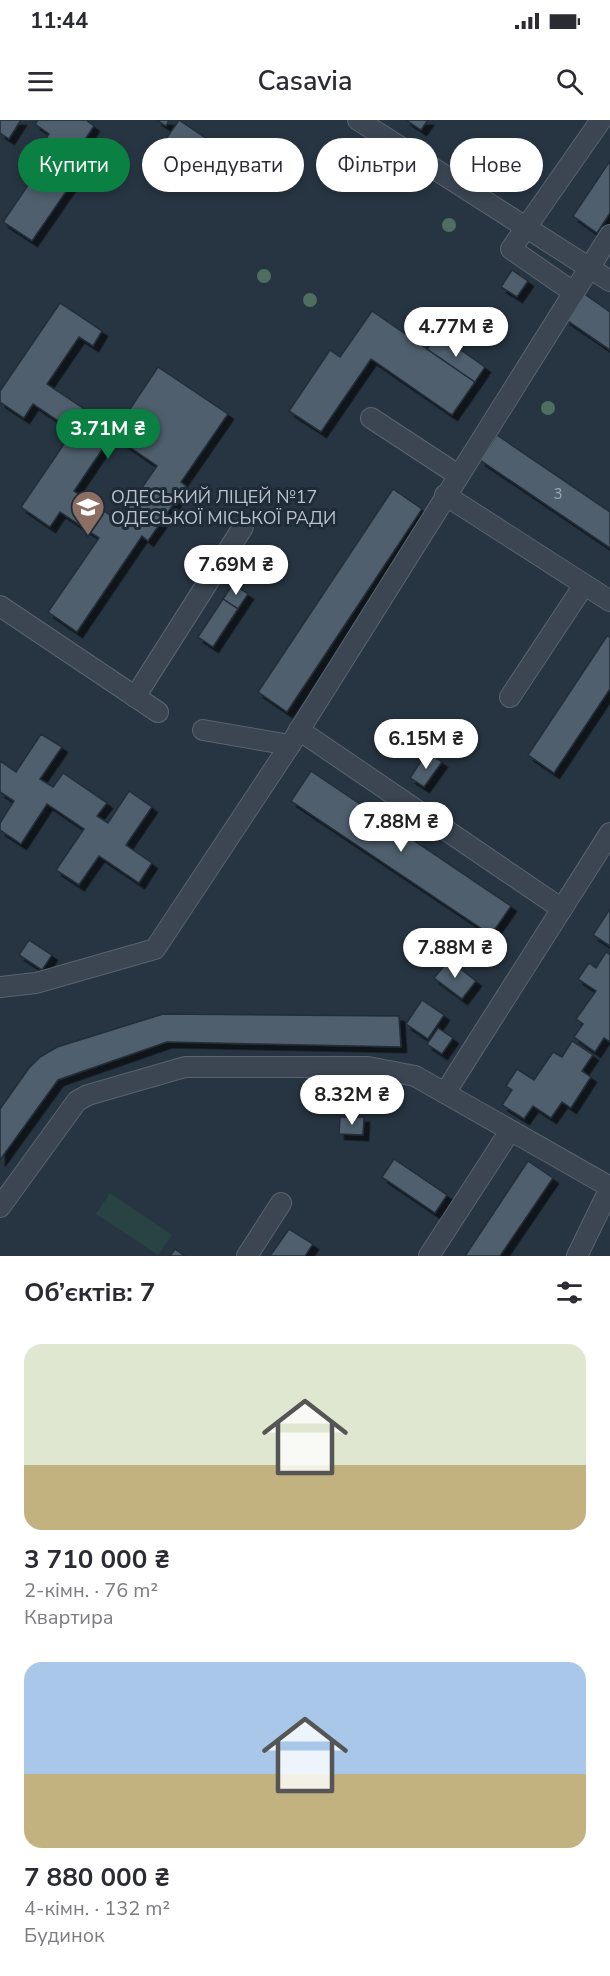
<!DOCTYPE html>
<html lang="uk">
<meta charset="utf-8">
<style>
:root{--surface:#fff;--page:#f7f7f7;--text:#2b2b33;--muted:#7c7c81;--accent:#0b8043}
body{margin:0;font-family:"Nunito Sans",sans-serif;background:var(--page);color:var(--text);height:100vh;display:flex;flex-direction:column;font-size:22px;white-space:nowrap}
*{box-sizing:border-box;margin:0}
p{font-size:20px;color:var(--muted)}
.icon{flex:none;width:33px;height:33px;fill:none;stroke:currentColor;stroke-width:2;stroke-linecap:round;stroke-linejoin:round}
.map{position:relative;height:1136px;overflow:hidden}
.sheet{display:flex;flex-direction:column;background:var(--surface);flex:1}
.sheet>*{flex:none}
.guide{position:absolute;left:18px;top:18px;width:574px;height:54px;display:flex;gap:12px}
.price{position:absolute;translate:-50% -51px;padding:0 14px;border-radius:21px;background:#fff;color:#222;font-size:20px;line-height:39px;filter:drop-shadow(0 2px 3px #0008)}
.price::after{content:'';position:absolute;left:50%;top:36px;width:18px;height:14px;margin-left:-9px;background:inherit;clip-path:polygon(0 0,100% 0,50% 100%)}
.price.selected{background:var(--accent);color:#fff}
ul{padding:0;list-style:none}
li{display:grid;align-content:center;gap:12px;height:318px;padding:0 24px}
li span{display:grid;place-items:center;height:186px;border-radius:18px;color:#555}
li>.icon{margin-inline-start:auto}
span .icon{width:108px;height:108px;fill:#fffc;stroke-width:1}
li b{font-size:26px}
h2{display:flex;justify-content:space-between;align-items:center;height:72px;padding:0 24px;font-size:26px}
.tag{padding:0 21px;border-radius:27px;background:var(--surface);box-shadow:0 3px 9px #0003;font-size:21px;line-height:54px}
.tag.selected{background:var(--accent);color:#fff}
.status{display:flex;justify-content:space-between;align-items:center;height:42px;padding:0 30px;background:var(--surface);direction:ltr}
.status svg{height:16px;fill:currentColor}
header{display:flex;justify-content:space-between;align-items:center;height:78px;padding:0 24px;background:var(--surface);font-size:27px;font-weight:600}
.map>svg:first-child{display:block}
</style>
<div class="status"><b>11:44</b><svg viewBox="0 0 49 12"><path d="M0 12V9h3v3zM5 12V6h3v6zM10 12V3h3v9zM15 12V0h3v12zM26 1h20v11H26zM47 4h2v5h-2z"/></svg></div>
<header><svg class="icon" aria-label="menu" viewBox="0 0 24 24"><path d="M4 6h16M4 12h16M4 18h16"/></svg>Casavia<svg class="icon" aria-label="search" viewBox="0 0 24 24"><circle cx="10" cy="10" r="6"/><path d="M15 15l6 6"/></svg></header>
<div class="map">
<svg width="610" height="1136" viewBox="0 0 610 1136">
<defs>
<filter id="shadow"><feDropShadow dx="5.5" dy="5.5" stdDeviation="0" flood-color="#0009"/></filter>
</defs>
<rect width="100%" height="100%" fill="#273542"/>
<path fill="#294243" d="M 110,1073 L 172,1115 L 158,1135 L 96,1094 Z"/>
<g fill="#505e6d" stroke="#222d39" stroke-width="1.5" fill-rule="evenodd" filter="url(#shadow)">
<path d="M 0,0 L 21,0 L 9,19 L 0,13 Z"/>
<path d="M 38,0 L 86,0 L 94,6 L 61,55 L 72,63 L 32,121 L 3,102 L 43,43 L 34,37 L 49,14 L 35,4 Z"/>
<path d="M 157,0 L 169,0 L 166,6 Z"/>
<path d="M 179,0 L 229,34 L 214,56 L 164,22 Z"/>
<path d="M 406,0 L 428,0 L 421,10 Z"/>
<path d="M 610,41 L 610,93 L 597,113 L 573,96 Z"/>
<path d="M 512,150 L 528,161 L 517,177 L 501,167 Z"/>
<path d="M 583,173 L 610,192 L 610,230 L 565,199 Z"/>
<path d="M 60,183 L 102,211 L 93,226 L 79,217 L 47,264 L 116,310 L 158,247 L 228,294 L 181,362 L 186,366 L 148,421 L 142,416 L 77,512 L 48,492 L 99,418 L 60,392 L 50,407 L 21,387 L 73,311 L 33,284 L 24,298 L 0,282 L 0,271 ZM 112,315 L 157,346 L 119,401 L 74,371 Z"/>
<path d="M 372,191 L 475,262 L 452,295 L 371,239 L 321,312 L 289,291 L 330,230 L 340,237 Z"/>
<path d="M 438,214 L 485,247 L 475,262 L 427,229 Z"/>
<path d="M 497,315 L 610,392 L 610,428 L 480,340 Z"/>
<path d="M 393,369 L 422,389 L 287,592 L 258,572 Z"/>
<path d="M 233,464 L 248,474 L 238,489 L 223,479 Z"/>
<path d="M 223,479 L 238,489 L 213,527 L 198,517 Z"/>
<path d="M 607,516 L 610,517 L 610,569 L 554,653 L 528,635 Z"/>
<path d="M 41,614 L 62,627 L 40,659 L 53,667 L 63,653 L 107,683 L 97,696 L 108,703 L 129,671 L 152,687 L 126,725 L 152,743 L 139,763 L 99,736 L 79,765 L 56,750 L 84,709 L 47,684 L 21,724 L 0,710 L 0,703 L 14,681 L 0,672 L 0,641 L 16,652 Z"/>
<path d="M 427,632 L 442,642 L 424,667 L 410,658 Z"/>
<path d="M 311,651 L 511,786 L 491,815 L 291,681 Z"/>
<path d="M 610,789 L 610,826 L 593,815 Z"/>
<path d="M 29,820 L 52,835 L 42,850 L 19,835 Z"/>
<path d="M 606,832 L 610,835 L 610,922 L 604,918 L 595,932 L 574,917 L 583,904 L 576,899 L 596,871 L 578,859 L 589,843 L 596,848 Z"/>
<path d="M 449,840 L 476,861 L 462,879 L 434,858 Z"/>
<path d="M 422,880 L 444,895 L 428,919 L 406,904 Z"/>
<path d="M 163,894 L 399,896 L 401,927 L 167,922 L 58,960 L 0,1040 L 0,989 L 29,948 L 40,937 L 57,927 Z"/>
<path d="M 438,908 L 453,918 L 442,934 L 427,924 Z"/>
<path d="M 572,921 L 593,935 L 582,951 L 591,957 L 571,988 L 562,982 L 551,998 L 533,986 L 524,999 L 502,985 L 512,970 L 506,966 L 517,949 L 534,960 L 553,932 L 562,937 Z"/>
<path d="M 340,997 L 364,997 L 363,1015 L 339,1014 Z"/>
<path d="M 394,1039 L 447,1075 L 435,1093 L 382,1057 Z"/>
<path d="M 528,1041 L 553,1058 L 500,1136 L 465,1136 Z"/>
<path d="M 289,1109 L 313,1124 L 305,1136 L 270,1136 Z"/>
<path d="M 175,1129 L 185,1136 L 170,1136 Z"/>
</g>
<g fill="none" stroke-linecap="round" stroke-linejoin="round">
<defs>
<g id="minor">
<path d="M 358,0 L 610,161"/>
<path d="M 573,172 L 511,129 L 601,0"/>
<path d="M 371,298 L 458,355"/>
<path d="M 445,375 L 610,481"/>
<path d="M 0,486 L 158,592"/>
<path d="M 135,577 L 243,407"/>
<path d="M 510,577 L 584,465"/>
<path d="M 203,610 L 290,625"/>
<path d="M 299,610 L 562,789"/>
<path d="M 0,867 L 36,863 L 155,829 L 290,625 L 610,115"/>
<path d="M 445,973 L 610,713"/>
<path d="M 0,1087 L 77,981 L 88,975 L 185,947 L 368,947 L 415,956 L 610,1067"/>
<path d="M 247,1136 L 281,1083"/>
<path d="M 429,1136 L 510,1011"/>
<path d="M 577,1136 L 610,1068"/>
</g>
</defs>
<use href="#minor" stroke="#59646f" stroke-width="22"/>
<use href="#minor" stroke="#3b4652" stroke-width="20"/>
</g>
<g fill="#4f6e5f">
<circle cx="377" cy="53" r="7"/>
<circle cx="449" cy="105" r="7"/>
<circle cx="264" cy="156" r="7"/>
<circle cx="310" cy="180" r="7"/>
<circle cx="548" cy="288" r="7"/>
</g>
<defs>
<symbol id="school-pin" viewBox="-11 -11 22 30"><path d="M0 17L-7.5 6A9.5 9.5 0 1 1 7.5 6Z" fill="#8d6e63" stroke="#1f2b37"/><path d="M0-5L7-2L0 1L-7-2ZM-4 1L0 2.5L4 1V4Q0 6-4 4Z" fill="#fff"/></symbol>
</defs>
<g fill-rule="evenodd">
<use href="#school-pin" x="69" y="368" width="38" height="52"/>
</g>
<g text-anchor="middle" stroke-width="6" stroke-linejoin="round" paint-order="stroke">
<g font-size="15" fill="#9ea8b4">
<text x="558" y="379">3</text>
</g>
<g font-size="18" fill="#b8c1cc" stroke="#1f2b37" text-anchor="start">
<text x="111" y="383">ОДЕСЬКИЙ ЛІЦЕЙ №17<tspan x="111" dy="21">ОДЕСЬКОЇ МІСЬКОЇ РАДИ</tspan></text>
</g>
</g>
</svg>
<b class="price" style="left:456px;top:238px">4.77M ₴</b>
<b class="price selected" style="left:108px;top:340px">3.71M ₴</b>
<b class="price" style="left:236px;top:476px">7.69M ₴</b>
<b class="price" style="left:426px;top:650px">6.15M ₴</b>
<b class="price" style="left:401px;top:733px">7.88M ₴</b>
<b class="price" style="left:455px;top:859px">7.88M ₴</b>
<b class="price" style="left:352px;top:1006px">8.32M ₴</b>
<div class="guide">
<a class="tag selected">Купити</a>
<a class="tag">Орендувати</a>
<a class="tag">Фільтри</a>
<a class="tag">Нове</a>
</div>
</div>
<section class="sheet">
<h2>Об’єктів: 7<svg class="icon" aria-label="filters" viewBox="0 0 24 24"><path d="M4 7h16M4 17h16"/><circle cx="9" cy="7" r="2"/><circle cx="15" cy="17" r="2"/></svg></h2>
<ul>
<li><span style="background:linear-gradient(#dfe7d0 65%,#c2b280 0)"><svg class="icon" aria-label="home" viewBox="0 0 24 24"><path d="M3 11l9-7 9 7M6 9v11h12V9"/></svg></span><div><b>3 710 000 ₴</b><p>2-кімн. · 76 m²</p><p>Квартира</p></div></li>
<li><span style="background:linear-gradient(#a9c7e8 60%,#c2b280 0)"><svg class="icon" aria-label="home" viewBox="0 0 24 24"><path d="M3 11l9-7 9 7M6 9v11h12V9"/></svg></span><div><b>7 880 000 ₴</b><p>4-кімн. · 132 m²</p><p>Будинок</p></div></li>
</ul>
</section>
